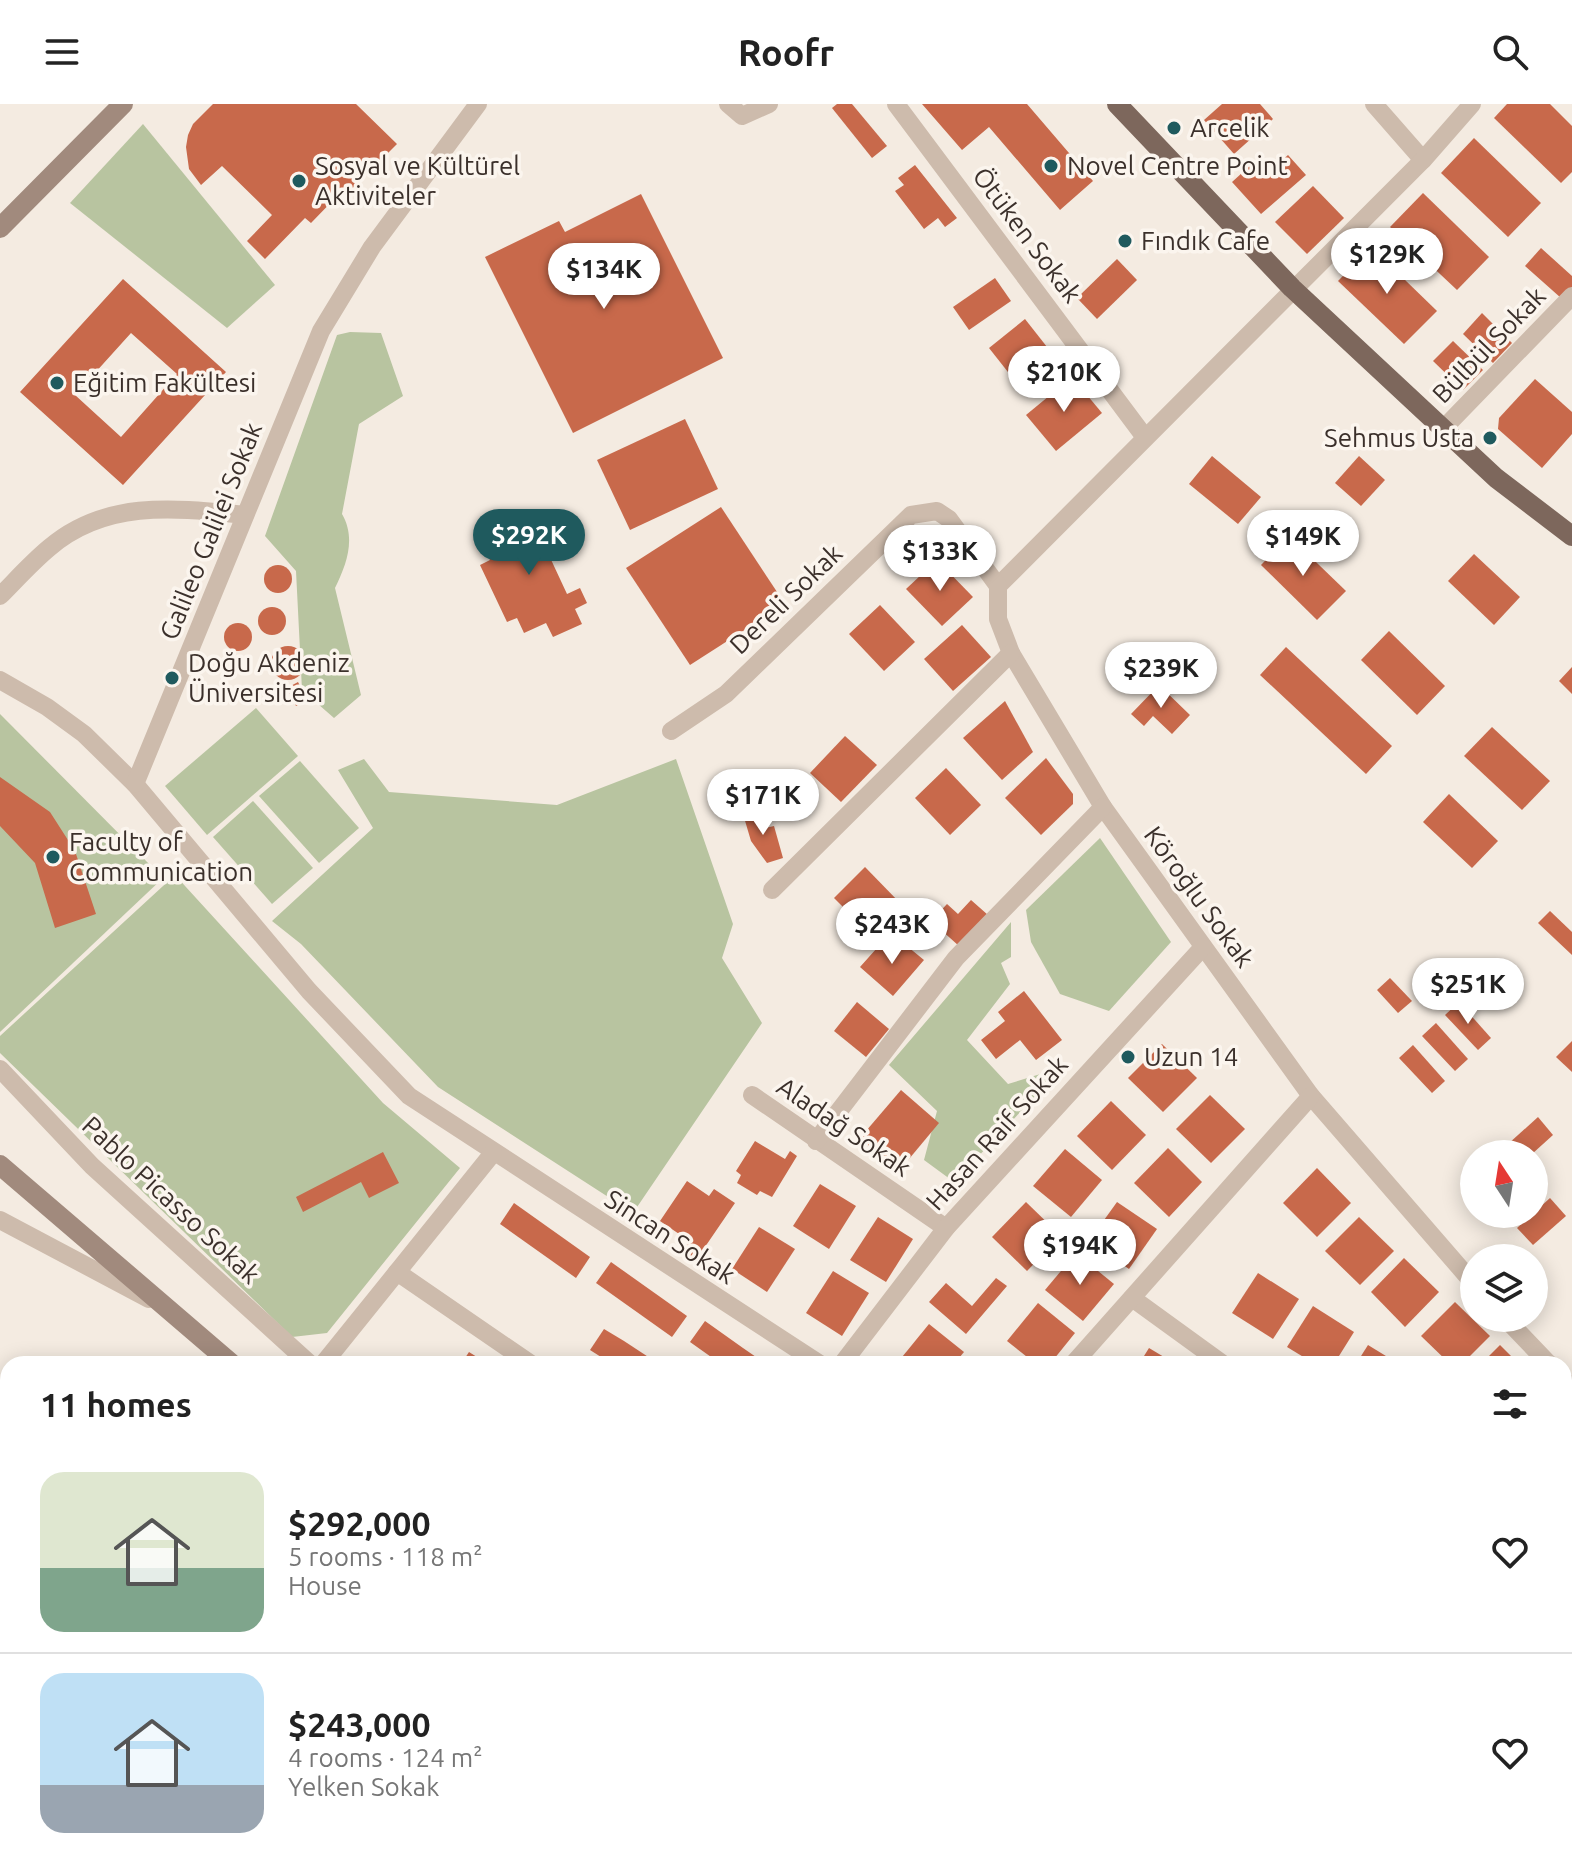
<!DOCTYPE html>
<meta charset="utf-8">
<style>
:root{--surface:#fff;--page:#f6f6f6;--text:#222;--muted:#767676;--line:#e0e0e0;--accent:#1f5a5e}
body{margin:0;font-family:Ubuntu,sans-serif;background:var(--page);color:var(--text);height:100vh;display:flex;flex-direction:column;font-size:30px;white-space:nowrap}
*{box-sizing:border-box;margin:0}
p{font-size:26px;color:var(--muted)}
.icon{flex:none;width:44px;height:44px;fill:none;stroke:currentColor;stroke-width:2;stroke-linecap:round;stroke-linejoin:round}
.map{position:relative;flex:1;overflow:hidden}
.drawer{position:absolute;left:0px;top:1252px;width:1572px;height:512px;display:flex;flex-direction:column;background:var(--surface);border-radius:24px 24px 0 0;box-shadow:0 4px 20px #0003}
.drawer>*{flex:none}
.needle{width:52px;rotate:348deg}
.tools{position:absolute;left:1460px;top:1036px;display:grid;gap:16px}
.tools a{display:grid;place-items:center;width:88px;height:88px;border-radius:50%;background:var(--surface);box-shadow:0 4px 20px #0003;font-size:40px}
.price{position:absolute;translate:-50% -68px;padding:0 18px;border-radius:28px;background:#fff;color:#222;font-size:26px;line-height:52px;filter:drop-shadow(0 2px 4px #0008)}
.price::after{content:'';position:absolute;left:50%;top:48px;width:24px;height:18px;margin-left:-12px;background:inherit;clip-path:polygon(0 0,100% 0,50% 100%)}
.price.active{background:var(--accent);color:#fff}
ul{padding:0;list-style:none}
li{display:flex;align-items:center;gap:24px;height:200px;padding:0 40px}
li+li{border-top:2px solid var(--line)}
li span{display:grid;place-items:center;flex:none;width:224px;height:160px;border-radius:24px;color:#555}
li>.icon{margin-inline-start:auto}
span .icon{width:96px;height:96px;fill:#fffc;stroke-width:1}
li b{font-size:34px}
h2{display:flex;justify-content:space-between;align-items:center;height:96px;padding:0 40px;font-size:34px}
header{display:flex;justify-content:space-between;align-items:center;height:104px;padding:0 40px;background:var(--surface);font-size:36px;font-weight:700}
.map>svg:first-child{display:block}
</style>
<header><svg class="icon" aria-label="menu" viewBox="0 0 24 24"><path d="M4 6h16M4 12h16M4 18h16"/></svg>Roofr<svg class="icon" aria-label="search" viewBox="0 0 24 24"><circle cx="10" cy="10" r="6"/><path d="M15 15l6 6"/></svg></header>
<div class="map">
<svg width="1572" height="1764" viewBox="0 0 1572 1764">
<rect width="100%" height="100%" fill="#f4ebe1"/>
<g fill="#b8c4a0">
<path d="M 143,20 L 275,181 L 227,224 L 70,99 Z"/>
<path d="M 350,228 L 381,229 L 403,292 L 359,320 L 342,410 C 356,434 347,460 335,484 L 361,591 L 334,614 L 302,586 L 296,467 L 265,432 L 337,231 Z"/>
<path d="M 256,604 L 298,652 L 207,731 L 165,682 Z"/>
<path d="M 0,610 L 163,774 L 0,928 Z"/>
<path d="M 364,655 L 389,688 L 557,701 L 676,655 L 733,820 L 722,854 L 762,919 L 633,1109 L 438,983 L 301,840 L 272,817 L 373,724 L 338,666 Z"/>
<path d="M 300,657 L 359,724 L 319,759 L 259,692 Z"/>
<path d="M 253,697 L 313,764 L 272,800 L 213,733 Z"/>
<path d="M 1100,734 L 1171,838 L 1109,907 L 1060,890 L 1031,838 L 1026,806 Z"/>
<path d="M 175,771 L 383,999 L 460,1064 L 327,1229 L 292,1233 L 0,949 L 0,932 Z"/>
<path d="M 1011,818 L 1011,853 L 1001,859 L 1010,880 L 967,936 L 1008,980 L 1063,963 L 954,1078 L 924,1056 L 937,1007 L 889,961 Z"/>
<path d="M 0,1449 L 8,1455 L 8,1756 L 426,1756 L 437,1764 L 0,1764 Z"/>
<path d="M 546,1756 L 773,1756 L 783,1764 L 553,1764 Z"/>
</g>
<g fill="#c8694b" fill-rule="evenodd">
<path d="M 213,0 L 356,0 L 397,40 L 348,89 L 344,85 L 311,119 L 305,114 L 265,155 L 247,137 L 272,111 L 222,62 L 201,81 L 189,65 L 186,43 L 188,31 L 193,20 Z"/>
<path d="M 837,0 L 852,0 L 887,42 L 872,54 L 832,4 Z"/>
<path d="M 922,0 L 1027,0 L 1093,77 L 1060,106 L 989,23 L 962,46 Z"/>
<path d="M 1222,0 L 1260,0 L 1273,15 L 1234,50 L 1204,16 Z"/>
<path d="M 1507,0 L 1550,0 L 1572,22 L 1572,68 L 1561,79 L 1494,14 Z"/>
<path d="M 1474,34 L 1541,99 L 1508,133 L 1441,69 Z"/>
<path d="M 1288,51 L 1306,71 L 1261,110 L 1232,78 L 1253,59 L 1265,72 Z"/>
<path d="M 915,61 L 957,114 L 945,123 L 938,114 L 924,125 L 895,87 L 904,81 L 898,74 Z"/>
<path d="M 1313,82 L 1344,114 L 1307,150 L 1275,118 Z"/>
<path d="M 1423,89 L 1489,153 L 1457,186 L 1390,123 Z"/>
<path d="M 641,90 L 723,254 L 573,329 L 485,153 L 559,117 L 565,128 Z"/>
<path d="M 1371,143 L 1437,207 L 1404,240 L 1338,177 Z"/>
<path d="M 1541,144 L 1572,172 L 1572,183 L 1561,194 L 1525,162 Z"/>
<path d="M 1117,155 L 1137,176 L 1097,215 L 1077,194 Z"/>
<path d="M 995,174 L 1011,197 L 969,226 L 953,203 Z"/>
<path d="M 123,175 L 226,268 L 123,381 L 20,288 ZM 131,229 L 177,270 L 121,333 L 75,291 Z"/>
<path d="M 1482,209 L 1512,239 L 1493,259 L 1463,230 Z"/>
<path d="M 1025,215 L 1062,262 L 1026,291 L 989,244 Z"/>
<path d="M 1453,237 L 1483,266 L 1463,286 L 1433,257 Z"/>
<path d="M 1072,273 L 1102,309 L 1056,347 L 1026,311 Z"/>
<path d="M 1535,275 L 1572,308 L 1572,330 L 1542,364 L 1498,325 L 1499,314 Z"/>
<path d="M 685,315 L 718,385 L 630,426 L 597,356 Z"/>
<path d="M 1212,352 L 1261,393 L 1238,420 L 1189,380 Z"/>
<path d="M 1359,352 L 1385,376 L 1361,402 L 1335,379 Z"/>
<path d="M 721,403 L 785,500 L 690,561 L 626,464 Z"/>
<path d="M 522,406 L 529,419 L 545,411 L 552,426 L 540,432 L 567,490 L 580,484 L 587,499 L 575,505 L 582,520 L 553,533 L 546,519 L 524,529 L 517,514 L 507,518 L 480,461 L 490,456 L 482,441 L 499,433 L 493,419 Z"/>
<path d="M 1289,432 L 1346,487 L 1317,516 L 1261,461 Z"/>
<path d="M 1474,450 L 1520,493 L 1494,521 L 1448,477 Z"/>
<path d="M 937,456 L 973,493 L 942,522 L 906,485 Z"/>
<circle cx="278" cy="475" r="14"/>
<path d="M 880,501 L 915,538 L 884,567 L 849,530 Z"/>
<circle cx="272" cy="517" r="14"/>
<circle cx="238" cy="533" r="14"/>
<path d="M 962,521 L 991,553 L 953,587 L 924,555 Z"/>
<path d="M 1389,527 L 1445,582 L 1417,611 L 1361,556 Z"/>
<circle cx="288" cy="559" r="17"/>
<path d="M 1286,543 L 1392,642 L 1366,670 L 1260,571 Z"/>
<path d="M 1572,563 L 1572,590 L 1559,577 Z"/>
<path d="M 298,578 L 307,596 L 296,602 L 287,584 Z"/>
<path d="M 1159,581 L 1190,611 L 1172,630 L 1153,612 L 1144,622 L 1131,610 Z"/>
<path d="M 1005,597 L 1033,648 L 1002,676 L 963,634 Z"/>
<path d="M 1492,623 L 1550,677 L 1522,706 L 1464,652 Z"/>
<path d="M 845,632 L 877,661 L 841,698 L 810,669 Z"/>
<path d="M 1046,654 L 1073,690 L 1073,700 L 1041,731 L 1005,694 Z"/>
<path d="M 946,664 L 981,701 L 950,731 L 915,694 Z"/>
<path d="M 0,673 L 50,708 L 75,747 L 96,810 L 55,824 L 35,759 L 0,722 Z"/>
<path d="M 1449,690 L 1498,737 L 1472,764 L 1423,718 Z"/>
<path d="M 759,704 L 765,724 L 774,722 L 783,754 L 767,759 L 751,737 L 743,710 Z"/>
<path d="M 865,763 L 901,800 L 870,830 L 834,794 Z"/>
<path d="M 971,796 L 988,811 L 959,842 L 931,817 L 947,800 L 958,810 Z"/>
<path d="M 1550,807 L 1572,828 L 1572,851 L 1538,819 Z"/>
<path d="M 885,835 L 896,845 L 902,838 L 924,856 L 893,892 L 860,863 Z"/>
<path d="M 1390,874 L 1412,897 L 1398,909 L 1377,886 Z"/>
<path d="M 1024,887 L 1062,936 L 1036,956 L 1020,936 L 996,955 L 981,936 L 1005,917 L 998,908 Z"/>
<path d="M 857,898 L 889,925 L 866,953 L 834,927 Z"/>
<path d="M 1459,898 L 1491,934 L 1478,946 L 1445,911 Z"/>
<path d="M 1436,919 L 1468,955 L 1455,967 L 1422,932 Z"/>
<path d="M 1572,937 L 1572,968 L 1556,953 Z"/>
<path d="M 1162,940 L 1197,974 L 1163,1008 L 1128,974 Z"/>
<path d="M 1413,941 L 1445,977 L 1432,989 L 1399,954 Z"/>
<path d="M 901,986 L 939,1019 L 899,1067 L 860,1034 Z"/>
<path d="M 1210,991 L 1245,1025 L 1211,1059 L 1176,1025 Z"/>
<path d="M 1111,997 L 1146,1031 L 1112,1066 L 1077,1032 Z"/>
<path d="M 1538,1013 L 1553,1031 L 1532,1050 L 1497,1050 Z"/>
<path d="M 755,1037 L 785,1055 L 790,1047 L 797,1052 L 772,1093 L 760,1087 L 757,1091 L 737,1079 L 741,1071 L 736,1067 Z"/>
<path d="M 1168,1044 L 1202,1078 L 1169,1113 L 1134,1079 Z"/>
<path d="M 1065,1045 L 1102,1076 L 1071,1113 L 1033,1082 Z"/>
<path d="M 383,1048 L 399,1079 L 369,1094 L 361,1078 L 303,1108 L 296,1093 Z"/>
<path d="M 1317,1064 L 1351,1099 L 1317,1133 L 1283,1099 Z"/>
<path d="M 687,1077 L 709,1092 L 714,1085 L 735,1099 L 694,1159 L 676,1147 L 685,1134 L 660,1117 Z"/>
<path d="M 820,1080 L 856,1102 L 829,1145 L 793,1122 Z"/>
<path d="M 1550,1094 L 1566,1112 L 1533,1141 L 1517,1124 Z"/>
<path d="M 1026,1098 L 1061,1132 L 1027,1167 L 992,1133 Z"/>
<path d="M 1117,1098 L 1157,1125 L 1129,1165 L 1089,1137 Z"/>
<path d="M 514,1099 L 590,1153 L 576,1174 L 500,1120 Z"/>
<path d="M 878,1113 L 913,1135 L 886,1178 L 850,1156 Z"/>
<path d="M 1359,1113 L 1394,1147 L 1360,1181 L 1325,1147 Z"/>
<path d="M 759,1123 L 795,1145 L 767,1188 L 732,1165 Z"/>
<path d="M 1076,1149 L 1114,1180 L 1083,1217 L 1045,1186 Z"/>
<path d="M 1404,1154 L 1439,1188 L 1405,1223 L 1371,1188 Z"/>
<path d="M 611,1158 L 687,1212 L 672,1233 L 596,1179 Z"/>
<path d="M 833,1167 L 869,1189 L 842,1232 L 806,1209 Z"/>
<path d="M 1258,1169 L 1299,1195 L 1273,1235 L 1232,1209 Z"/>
<path d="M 996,1174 L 1007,1182 L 966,1230 L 929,1198 L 946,1179 L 972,1202 Z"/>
<path d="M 1455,1198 L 1490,1232 L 1462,1260 L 1450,1260 L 1421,1232 Z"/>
<path d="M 1038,1199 L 1075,1229 L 1050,1260 L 1036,1260 L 1007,1237 Z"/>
<path d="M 1313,1202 L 1354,1228 L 1334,1260 L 1315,1260 L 1287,1243 Z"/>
<path d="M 705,1217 L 743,1244 L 766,1260 L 721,1260 L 690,1238 Z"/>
<path d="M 929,1220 L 964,1248 L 954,1260 L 901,1260 L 898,1258 Z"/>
<path d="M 604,1225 L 624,1237 L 659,1260 L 612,1260 L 590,1246 Z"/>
<path d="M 1368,1241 L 1399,1260 L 1356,1260 Z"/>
<path d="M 1500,1241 L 1519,1260 L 1481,1260 Z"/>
<path d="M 1149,1244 L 1169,1256 L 1175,1260 L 1139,1260 Z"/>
<path d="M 469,1248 L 488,1260 L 461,1260 Z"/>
<path d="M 1564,1371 L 1572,1376 L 1572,1393 L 1564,1406 Z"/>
<path d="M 996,1756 L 1040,1756 L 1046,1760 L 1043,1764 L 1007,1764 Z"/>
<path d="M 1361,1756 L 1408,1756 L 1421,1764 L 1373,1764 Z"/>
<path d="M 1510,1756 L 1559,1756 L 1571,1764 L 1523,1764 Z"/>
</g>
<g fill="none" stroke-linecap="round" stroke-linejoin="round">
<g stroke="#cdbbac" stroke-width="18">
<path d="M 728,0 L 742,12 L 769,0"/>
<path d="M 896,0 L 1144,332"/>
<path d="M 1374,0 L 1423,56"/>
<path d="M 1443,325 L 1572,192"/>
<path d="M 998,482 L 1423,56 L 1472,0"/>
<path d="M 0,492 C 16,476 31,459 49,444 C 106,395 176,404 245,411"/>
<path d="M 0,576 L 47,603 L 84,630 L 135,680 L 309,887 L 409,992 L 820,1260"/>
<path d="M 671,627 L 726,590 L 911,411 L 937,407 L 949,415 L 998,482 L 998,515 L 1011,549 L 1103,703 L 1311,992 L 1474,1180"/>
<path d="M 135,680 L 321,227 L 372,143 L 478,0"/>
<path d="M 772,786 L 1011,549"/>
<path d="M 0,965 L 92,1062 L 310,1260"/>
<path d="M 752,991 L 946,1124"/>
<path d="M 816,1037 L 956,854 L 1103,703"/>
<path d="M 0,1116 L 149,1195"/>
<path d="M 397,1168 L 531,1260"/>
<path d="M 1132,1194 L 1223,1260"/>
<path d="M 1505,1214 L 1549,1260"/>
<path d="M 323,1260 L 493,1049"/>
<path d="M 842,1260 L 946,1124 L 1203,843"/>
<path d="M 1073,1260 L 1311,992"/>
<path d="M 1564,1276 L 1572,1284"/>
<path d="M 1564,1458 L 1572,1447"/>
<path d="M 1564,1716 L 1572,1721"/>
<path d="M 900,1756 L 914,1764"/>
<path d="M 1274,1756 L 1286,1764"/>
</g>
<g stroke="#a18a7d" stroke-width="20">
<path d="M 0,124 L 123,0"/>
<path d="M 0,1061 L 232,1260"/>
<path d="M 812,1756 L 822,1764"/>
</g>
<path stroke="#7d675c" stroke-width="20" d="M 1117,0 L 1292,184 L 1496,374 L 1572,432"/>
</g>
<g fill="#1f5a5e" stroke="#fbf5ee" stroke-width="3">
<circle cx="1174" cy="24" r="8"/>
<circle cx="1051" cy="62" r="8"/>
<circle cx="299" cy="77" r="8"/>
<circle cx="1125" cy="137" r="8"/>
<circle cx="57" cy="279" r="8"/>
<circle cx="1490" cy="334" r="8"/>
<circle cx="172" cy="574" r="8"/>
<circle cx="53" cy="753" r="8"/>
<circle cx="1128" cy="953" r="8"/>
</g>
<g text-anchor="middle" stroke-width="7" stroke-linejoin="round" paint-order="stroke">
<g font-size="26" fill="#3b302b" stroke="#fbf5ee" text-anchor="start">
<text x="1190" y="33">Arcelik</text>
<text x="315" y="71">Sosyal ve Kültürel<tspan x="315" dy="30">Aktiviteler</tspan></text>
<text x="1067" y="71">Novel Centre Point</text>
<text x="1141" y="146">Fındık Cafe</text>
<text x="73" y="288">Eğitim Fakültesi</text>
<text x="1474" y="343" text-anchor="end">Sehmus Usta</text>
<text x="188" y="568">Doğu Akdeniz<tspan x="188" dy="30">Üniversitesi</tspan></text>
<text x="69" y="747">Faculty of<tspan x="69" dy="30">Communication</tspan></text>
<text x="1144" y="962">Uzun 14</text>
</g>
<g font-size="26" fill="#3b302b" stroke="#fbf5ee">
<text transform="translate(1027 131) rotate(53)" y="9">Ötüken Sokak</text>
<text transform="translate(1489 241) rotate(-46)" y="9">Bülbül Sokak</text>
<text transform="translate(211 427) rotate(-68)" y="9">Galileo Galilei Sokak</text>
<text transform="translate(786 495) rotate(-44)" y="9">Dereli Sokak</text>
<text transform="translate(1199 793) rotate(54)" y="9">Köroğlu Sokak</text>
<text transform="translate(844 1023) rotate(34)" y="9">Aladağ Sokak</text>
<text transform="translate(997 1029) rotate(-48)" y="9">Hasan Raif Sokak</text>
<text transform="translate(171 1096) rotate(43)" y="9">Pablo Picasso Sokak</text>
<text transform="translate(670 1133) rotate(33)" y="9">Sincan Sokak</text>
</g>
</g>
</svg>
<div class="tools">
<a><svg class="needle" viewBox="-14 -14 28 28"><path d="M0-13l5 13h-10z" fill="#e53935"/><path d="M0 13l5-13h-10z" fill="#767676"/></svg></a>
<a><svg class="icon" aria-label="layers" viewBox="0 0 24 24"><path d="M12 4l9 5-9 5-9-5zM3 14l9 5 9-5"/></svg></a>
</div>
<b class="price" style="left:1387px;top:192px">$129K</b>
<b class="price" style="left:604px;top:207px">$134K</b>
<b class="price" style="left:1064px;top:310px">$210K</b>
<b class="price active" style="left:529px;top:473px">$292K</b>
<b class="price" style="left:1303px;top:474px">$149K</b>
<b class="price" style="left:940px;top:489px">$133K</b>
<b class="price" style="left:1161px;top:606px">$239K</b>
<b class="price" style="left:763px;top:733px">$171K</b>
<b class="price" style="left:892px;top:862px">$243K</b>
<b class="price" style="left:1468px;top:922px">$251K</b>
<b class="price" style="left:1080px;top:1183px">$194K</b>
<section class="drawer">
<h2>11 homes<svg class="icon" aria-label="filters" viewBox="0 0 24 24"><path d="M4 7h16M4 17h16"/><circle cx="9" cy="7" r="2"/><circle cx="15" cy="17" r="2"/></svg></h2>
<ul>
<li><span style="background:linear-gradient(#dfe7d0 60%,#7fa58c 0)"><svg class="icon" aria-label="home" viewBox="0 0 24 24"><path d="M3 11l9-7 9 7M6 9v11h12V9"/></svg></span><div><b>$292,000</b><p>5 rooms · 118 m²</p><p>House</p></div><svg class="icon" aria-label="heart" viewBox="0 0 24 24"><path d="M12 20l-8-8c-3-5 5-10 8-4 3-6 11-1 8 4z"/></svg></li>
<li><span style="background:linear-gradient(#bfe0f5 70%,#9aa5b1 0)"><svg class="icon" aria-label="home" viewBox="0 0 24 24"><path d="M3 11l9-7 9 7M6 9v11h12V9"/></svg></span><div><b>$243,000</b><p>4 rooms · 124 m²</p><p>Yelken Sokak</p></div><svg class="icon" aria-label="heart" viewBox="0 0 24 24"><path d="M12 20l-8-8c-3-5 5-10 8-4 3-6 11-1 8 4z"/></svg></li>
</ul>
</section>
</div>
